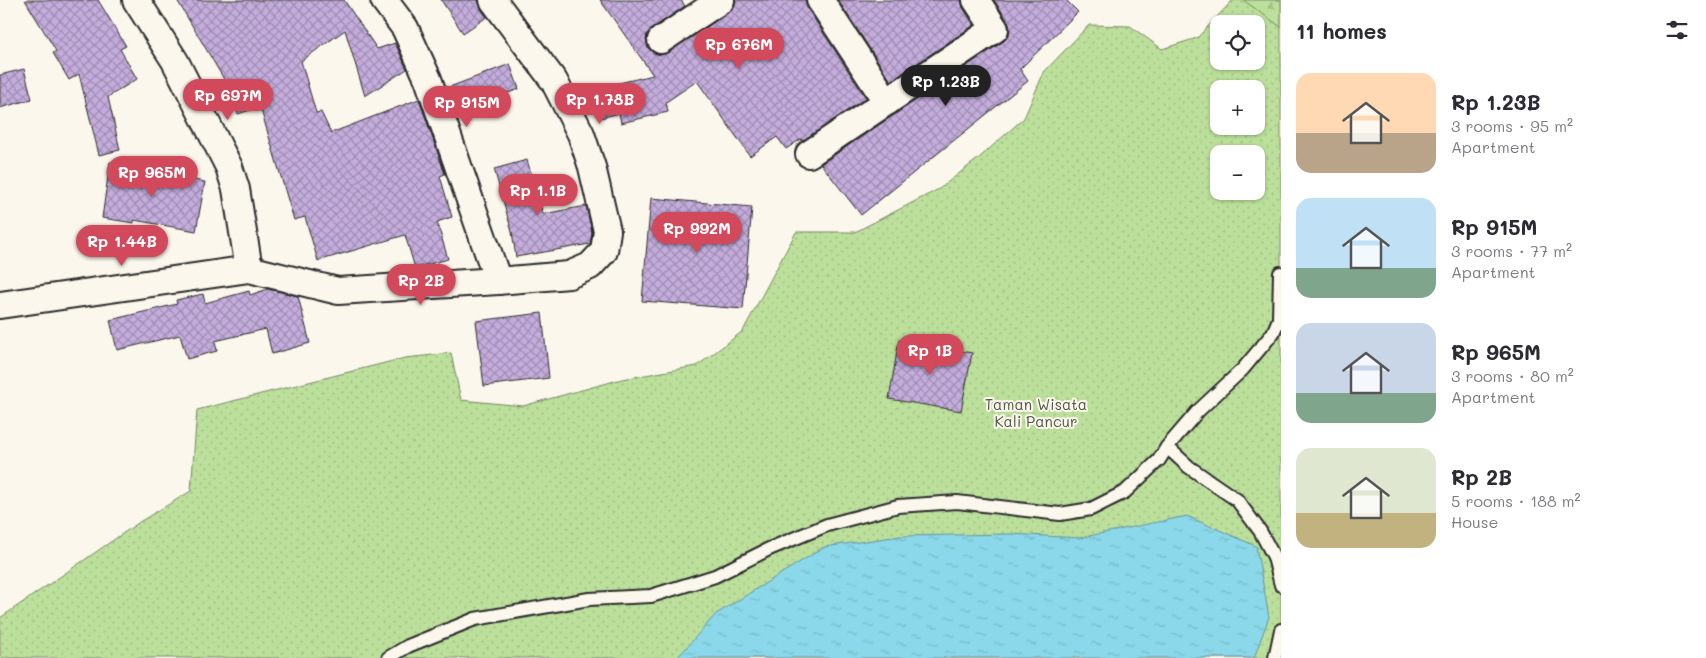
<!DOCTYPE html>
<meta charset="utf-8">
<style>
:root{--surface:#fff;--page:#f7f7f7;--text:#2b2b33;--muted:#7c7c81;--accent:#d1495b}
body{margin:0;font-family:Mali,sans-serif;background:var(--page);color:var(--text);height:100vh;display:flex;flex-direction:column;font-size:19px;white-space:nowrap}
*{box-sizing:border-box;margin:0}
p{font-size:16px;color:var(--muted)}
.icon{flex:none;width:28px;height:28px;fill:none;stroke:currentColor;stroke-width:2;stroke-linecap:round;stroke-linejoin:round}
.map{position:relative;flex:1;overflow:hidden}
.panel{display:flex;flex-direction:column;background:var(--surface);width:425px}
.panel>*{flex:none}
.tools{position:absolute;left:1210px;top:15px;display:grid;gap:10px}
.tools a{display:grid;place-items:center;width:55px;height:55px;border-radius:10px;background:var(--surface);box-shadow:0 1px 4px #0004;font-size:25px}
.price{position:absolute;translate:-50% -42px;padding:0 11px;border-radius:18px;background:var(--accent);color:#fff;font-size:16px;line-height:32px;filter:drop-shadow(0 1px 2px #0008)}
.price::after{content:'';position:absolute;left:50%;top:30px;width:15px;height:11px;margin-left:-8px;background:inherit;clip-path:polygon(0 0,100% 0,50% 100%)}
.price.on{background:#222;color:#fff}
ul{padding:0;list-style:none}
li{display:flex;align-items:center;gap:15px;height:125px;padding:0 15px}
li span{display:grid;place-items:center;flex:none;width:140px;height:100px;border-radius:15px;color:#555}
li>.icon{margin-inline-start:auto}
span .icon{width:60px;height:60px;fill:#fffc;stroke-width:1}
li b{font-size:21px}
h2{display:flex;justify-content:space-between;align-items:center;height:60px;padding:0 15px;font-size:21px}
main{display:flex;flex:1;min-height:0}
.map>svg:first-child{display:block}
</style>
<main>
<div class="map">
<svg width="1281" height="658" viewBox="0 0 1281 658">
<defs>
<pattern id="grass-dots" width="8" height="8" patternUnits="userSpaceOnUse" patternTransform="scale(1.25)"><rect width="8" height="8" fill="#bce09b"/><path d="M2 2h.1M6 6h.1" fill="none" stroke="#a2c086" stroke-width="1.8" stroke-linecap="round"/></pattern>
<pattern id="forest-firs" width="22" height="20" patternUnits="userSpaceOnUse" patternTransform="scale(1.25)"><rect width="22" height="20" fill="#bce09b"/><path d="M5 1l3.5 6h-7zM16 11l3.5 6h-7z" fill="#a2c086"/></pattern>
<pattern id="water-ripples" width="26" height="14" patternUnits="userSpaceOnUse" patternTransform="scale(1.25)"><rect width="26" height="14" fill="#8ad8e9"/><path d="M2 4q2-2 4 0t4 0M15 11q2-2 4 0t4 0" fill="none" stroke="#77bac8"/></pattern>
<pattern id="building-cross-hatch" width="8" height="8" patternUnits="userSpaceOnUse" patternTransform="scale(1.25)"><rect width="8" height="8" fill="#c4addc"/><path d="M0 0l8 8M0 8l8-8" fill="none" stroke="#9f8db3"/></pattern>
</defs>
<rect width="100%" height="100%" fill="#fbf7ec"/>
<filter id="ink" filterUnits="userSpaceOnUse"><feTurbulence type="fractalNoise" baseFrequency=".02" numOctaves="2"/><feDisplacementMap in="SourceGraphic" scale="10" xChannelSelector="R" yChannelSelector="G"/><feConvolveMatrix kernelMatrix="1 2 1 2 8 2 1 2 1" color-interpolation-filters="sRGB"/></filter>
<g filter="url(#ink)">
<path fill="url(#grass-dots)" stroke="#748663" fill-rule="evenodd" d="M 1233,0 L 1281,0 L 1281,658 L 0,658 L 0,618 L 141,521 L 191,491 L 197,410 L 405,358 L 451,353 L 461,400 L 523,406 L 622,379 L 697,366 L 743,331 L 796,232 L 855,232 L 939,189 L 979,158 L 1024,118 L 1044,72 L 1089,25 L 1130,26 L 1162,49 L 1197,38 ZM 1219,24 L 1256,24 L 1256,61 L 1219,61 ZM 1219,89 L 1256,89 L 1256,126 L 1219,126 ZM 1219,154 L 1256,154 L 1256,191 L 1219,191 Z"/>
<path fill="url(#forest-firs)" stroke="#748663" d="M 1243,0 L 1281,0 L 1281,27 Z"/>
<path fill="url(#water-ripples)" stroke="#64939d" d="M 1187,516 L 1256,546 L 1269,617 L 1254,658 L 677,658 L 716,614 L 824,547 L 900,536 L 1011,534 L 1079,538 Z"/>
<g fill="url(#building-cross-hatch)" stroke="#2b2b2b">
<path d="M 25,0 L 98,0 L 126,46 L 120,49 L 137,79 L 108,97 L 120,150 L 99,155 L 79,74 L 69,80 L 53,53 L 56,51 Z"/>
<path d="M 177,0 L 344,0 L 377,49 L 395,43 L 407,69 L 365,96 L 345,30 L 301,61 L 316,113 L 321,112 L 331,133 L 419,99 L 445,174 L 440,176 L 452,217 L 437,222 L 448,259 L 415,268 L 405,235 L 318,261 L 305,217 L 294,220 L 260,107 L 238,114 L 228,86 Z"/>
<path d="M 441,0 L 478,0 L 481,9 L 487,17 L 463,33 Z"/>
<path d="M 600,0 L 681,0 L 685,6 L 653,28 L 647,34 L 646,40 L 648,48 L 654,53 L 661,55 L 669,52 L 729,12 L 734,7 L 736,0 L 805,0 L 807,8 L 866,98 L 802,141 L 801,139 L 786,149 L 777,137 L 750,156 L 697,81 L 666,102 L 668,112 L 621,123 L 619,113 L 601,118 L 594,89 L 653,75 Z"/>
<path d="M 838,0 L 961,0 L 963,8 L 974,25 L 891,81 Z"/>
<path d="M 994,0 L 1066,0 L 1078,12 L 1020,69 L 1028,81 L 861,215 L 821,164 L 1004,41 L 1009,35 L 1010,28 L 1008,21 Z"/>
<path d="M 510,64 L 519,89 L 456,113 L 447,88 Z"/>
<path d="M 24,69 L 32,99 L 0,108 L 0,75 Z"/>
<path d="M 527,160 L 543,214 L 586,206 L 592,232 L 590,244 L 516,257 L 512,232 L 494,169 Z"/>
<path d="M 110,162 L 143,167 L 142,171 L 205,182 L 196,231 L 134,220 L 134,223 L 102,218 Z"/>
<path d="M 651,198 L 752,207 L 743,309 L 642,301 Z"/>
<path d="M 268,289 L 298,296 L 310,343 L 272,354 L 266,329 L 215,341 L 217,351 L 187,359 L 180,335 L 117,350 L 110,320 L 177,304 L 176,300 L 203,294 L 205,303 L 249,291 L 250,295 Z"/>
<path d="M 542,313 L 549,378 L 484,386 L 476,321 Z"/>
<path d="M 899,340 L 972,353 L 961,411 L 889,399 Z"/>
</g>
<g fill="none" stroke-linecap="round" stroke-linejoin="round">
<defs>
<g id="service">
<path d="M 1280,273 L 1279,319 L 1273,333 L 1243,369 L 1198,411 L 1167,447 L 1189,467 L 1237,500 L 1260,531 L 1274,557 L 1281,585"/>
<path d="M 388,658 L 408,646 L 475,619 L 589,599 L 651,596 L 715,576 L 769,549 L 827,525 L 898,506 L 957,502 L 1060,514 L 1091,509 L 1125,492 L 1159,460 L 1167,447"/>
<path d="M 1275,658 L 1281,630"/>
</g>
<g id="minor">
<path d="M 136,0 L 175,61 L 229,167 L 236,189 L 249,269"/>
<path d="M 384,0 L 405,28 L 428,79 L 498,281"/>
<path d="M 820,0 L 887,102"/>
<path d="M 661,40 L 721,0"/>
<path d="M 809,154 L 995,29 L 976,0"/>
<path d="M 0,305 L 249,269 L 338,291 L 498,281 L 569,275 L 590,266 L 604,251 L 607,231 L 592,167 L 581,134 L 554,81 L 493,0"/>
</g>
</defs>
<use href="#service" stroke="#2b2b2b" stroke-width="16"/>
<use href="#minor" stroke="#2b2b2b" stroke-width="30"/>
<use href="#service" stroke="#fbf7ec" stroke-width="12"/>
<use href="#minor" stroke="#fbf7ec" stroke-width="26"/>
</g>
</g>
<g text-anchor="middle" stroke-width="4" stroke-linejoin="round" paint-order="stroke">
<g font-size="15" fill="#4f5847" stroke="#fbf7ec">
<text x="1036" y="410">Taman Wisata<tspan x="1036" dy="17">Kali Pancur</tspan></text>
</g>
</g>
</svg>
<div class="tools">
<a><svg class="icon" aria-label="locate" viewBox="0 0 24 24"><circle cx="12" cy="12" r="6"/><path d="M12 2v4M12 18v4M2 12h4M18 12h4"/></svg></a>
<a>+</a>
<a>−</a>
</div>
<b class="price" style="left:739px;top:70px">Rp 676M</b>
<b class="price on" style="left:946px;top:107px">Rp 1.23B</b>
<b class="price" style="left:228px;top:121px">Rp 697M</b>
<b class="price" style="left:600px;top:125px">Rp 1.78B</b>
<b class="price" style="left:467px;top:128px">Rp 915M</b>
<b class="price" style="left:152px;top:198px">Rp 965M</b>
<b class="price" style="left:538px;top:216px">Rp 1.1B</b>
<b class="price" style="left:697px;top:254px">Rp 992M</b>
<b class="price" style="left:122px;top:267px">Rp 1.44B</b>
<b class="price" style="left:421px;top:306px">Rp 2B</b>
<b class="price" style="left:930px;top:376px">Rp 1B</b>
</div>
<section class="panel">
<h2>11 homes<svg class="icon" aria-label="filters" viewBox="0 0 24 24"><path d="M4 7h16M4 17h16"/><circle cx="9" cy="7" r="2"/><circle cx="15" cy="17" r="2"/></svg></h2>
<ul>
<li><span style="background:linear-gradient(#ffd9b3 60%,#b9a48a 0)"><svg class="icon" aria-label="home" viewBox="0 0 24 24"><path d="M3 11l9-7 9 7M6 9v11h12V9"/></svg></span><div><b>Rp 1.23B</b><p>3 rooms · 95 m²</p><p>Apartment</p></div></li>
<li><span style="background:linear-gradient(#bfe0f5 70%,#7fa58c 0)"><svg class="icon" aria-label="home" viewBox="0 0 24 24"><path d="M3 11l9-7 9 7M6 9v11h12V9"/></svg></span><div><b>Rp 915M</b><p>3 rooms · 77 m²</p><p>Apartment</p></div></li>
<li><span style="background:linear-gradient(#c9d6e8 70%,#7fa58c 0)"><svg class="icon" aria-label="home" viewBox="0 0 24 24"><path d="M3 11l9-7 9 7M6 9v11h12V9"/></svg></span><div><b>Rp 965M</b><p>3 rooms · 80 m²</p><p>Apartment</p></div></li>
<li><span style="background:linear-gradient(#dfe7d0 65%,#c2b280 0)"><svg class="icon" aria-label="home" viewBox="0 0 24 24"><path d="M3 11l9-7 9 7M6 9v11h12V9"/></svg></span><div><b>Rp 2B</b><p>5 rooms · 188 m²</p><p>House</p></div></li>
</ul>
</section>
</main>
